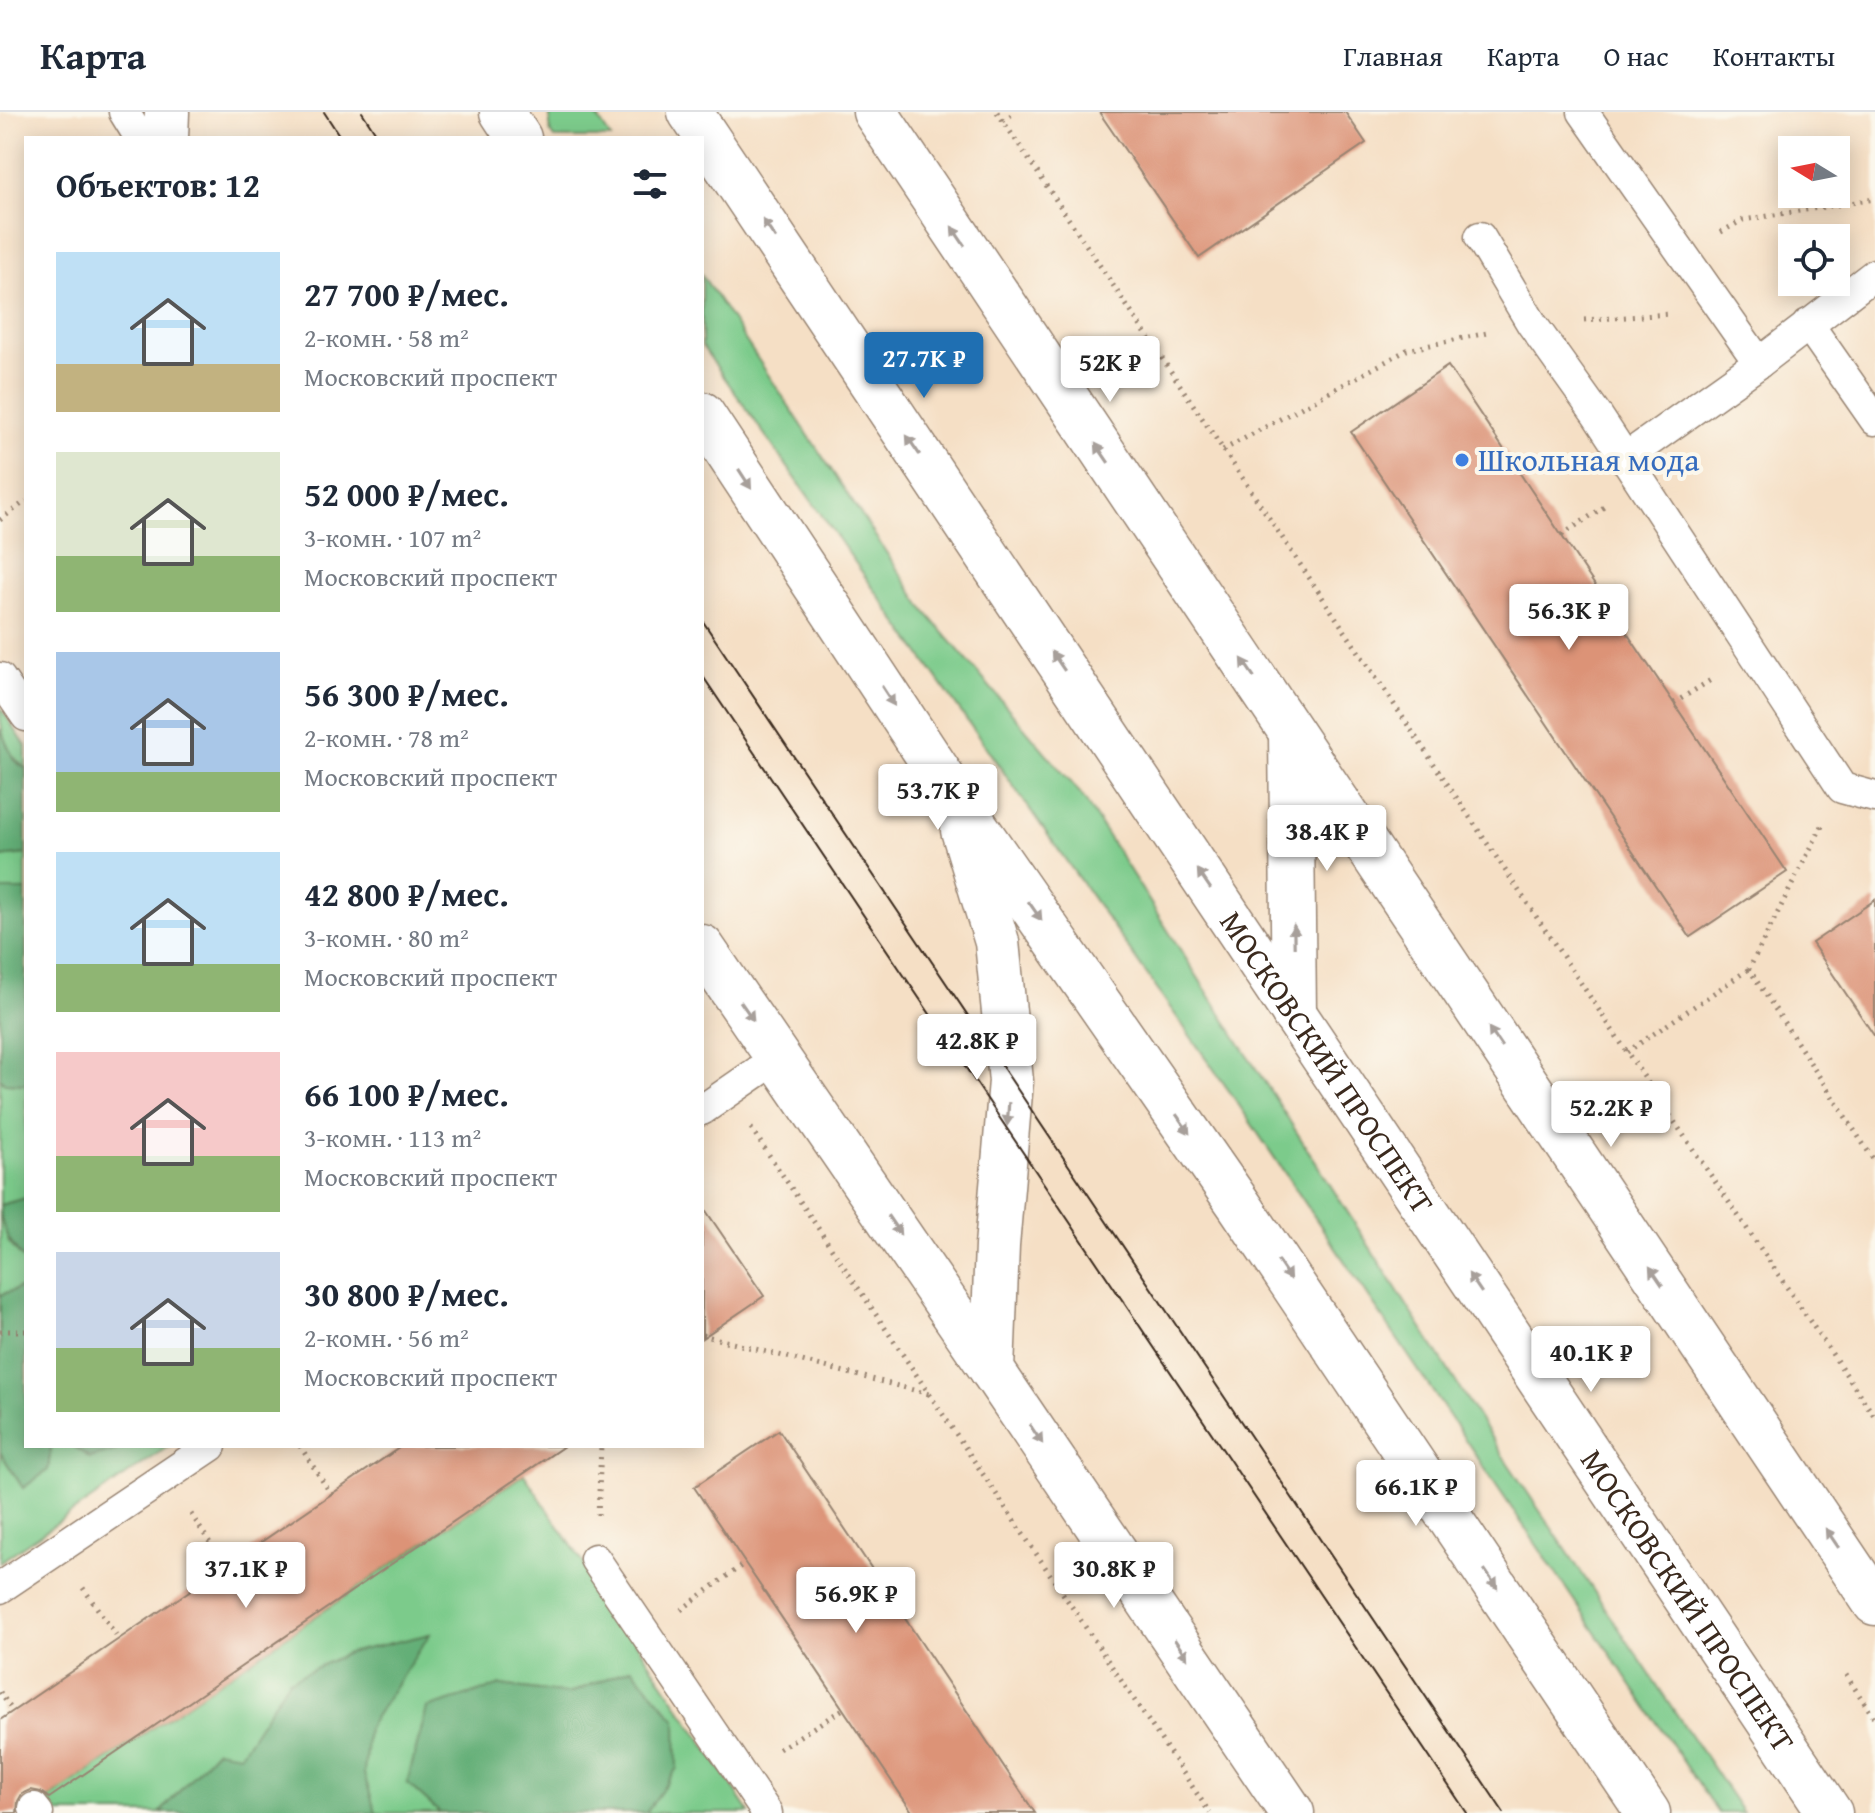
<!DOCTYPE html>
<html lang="ru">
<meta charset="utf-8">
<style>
:root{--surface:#fff;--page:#f6f6f7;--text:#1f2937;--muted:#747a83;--line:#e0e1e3;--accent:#1f6fb2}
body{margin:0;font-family:"Gentium Book Plus",serif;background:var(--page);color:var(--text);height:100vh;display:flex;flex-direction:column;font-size:30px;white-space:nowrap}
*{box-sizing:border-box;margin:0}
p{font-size:26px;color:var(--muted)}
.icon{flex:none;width:44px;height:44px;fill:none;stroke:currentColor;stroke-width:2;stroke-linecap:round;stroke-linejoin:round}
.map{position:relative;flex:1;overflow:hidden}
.panel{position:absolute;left:24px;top:24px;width:680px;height:1312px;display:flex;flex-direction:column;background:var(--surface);border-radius:0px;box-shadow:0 4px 20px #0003}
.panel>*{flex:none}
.needle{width:52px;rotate:280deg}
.fabs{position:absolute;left:1778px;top:24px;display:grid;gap:16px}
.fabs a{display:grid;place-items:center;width:72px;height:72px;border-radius:0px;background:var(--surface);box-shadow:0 4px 20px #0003;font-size:40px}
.price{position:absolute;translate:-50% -68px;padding:0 18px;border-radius:8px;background:#fff;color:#222;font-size:26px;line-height:52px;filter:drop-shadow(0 2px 4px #0008)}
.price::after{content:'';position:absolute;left:50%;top:48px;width:24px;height:18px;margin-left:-12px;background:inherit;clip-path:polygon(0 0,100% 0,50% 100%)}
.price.current{background:var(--accent);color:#fff}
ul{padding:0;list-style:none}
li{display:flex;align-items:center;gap:24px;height:200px;padding:0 32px}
li span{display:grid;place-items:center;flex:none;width:224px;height:160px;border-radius:0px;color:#555}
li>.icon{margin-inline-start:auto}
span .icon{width:96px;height:96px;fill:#fffc;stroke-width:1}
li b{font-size:34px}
h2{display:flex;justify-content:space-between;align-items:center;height:96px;padding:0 32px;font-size:34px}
header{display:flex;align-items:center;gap:48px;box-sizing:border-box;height:112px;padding:0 40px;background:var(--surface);border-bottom:2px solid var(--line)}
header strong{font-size:38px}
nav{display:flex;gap:44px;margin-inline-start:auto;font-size:28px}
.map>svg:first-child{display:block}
</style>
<header>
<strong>Карта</strong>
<nav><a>Главная</a><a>Карта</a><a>О нас</a><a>Контакты</a></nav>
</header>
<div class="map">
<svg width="1875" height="1701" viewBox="0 0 1875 1701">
<rect width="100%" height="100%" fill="#fbf7ec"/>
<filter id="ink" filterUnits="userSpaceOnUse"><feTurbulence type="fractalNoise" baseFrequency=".0125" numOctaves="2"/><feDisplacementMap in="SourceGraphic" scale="16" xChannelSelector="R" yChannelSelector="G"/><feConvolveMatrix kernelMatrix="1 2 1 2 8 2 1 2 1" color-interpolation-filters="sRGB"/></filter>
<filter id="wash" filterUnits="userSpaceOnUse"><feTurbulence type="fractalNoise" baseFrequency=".006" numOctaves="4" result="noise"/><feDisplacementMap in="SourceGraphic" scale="32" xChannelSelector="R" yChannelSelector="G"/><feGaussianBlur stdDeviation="1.8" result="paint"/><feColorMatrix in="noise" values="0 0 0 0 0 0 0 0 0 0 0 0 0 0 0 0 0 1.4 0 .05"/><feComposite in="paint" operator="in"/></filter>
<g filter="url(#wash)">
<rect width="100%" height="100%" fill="#f5dfc5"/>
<g fill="#7bcb8b" stroke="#5b7a54" stroke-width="2">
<path d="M 550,0 L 594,0 L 611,26 L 554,26 L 550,20 Z"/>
<path d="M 702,163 L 925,499 L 1081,682 L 1503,1344 L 1743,1701 L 1718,1701 L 1232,983 L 702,234 Z"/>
<path d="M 0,595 L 26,634 L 26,657 C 6,641 0,620 0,595 Z"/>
<path d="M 26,742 L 26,778 L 0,778 L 0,745 Z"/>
<path d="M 0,966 L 5,971 L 26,972 L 26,1086 L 0,1093 Z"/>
<path d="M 0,1100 L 9,1131 L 26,1150 L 26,1174 L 0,1183 Z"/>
<path d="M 51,1334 L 73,1334 L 90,1346 L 132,1334 L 169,1334 L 0,1450 L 0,1340 L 23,1376 L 48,1358 Z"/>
<path d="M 524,1362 L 750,1701 L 646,1701 L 677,1656 L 632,1556 L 568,1582 L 501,1573 L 407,1671 L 440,1701 L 376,1701 L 363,1662 L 368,1615 L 429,1522 L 289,1568 L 240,1643 L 216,1638 L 160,1701 L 28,1701 Z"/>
</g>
<g fill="#64af77" stroke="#506c4a" stroke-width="2">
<path d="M 0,617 L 14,648 L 26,657 L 26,742 L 0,745 Z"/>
<path d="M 0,778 L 26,778 L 26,972 L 5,971 L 0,966 Z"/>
<path d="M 26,1086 L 26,1150 C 11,1134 0,1117 0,1093 Z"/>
<path d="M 26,1174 L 26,1334 L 51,1334 L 48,1358 L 23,1376 L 0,1340 L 0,1183 Z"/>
<path d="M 73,1334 L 132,1334 L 90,1346 Z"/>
<path d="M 430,1522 L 368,1615 L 364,1662 L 376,1701 L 160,1701 L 216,1638 L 240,1642 L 289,1568 L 348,1541 Z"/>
<path d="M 632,1556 L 676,1608 L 677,1656 L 646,1701 L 440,1701 L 407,1671 L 427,1596 L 501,1573 L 569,1582 Z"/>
</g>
<g id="blocks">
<g fill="#dc9377">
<path d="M 1099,0 L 1345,0 L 1366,31 L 1199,146 Z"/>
<path d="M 1448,254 L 1787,760 L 1690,825 L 1351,320 Z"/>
<path d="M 1875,788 L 1875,925 L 1812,831 Z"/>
<path d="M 702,1093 L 764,1184 L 702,1226 Z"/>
<path d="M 779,1318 L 1035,1701 L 913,1701 L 745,1451 L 694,1375 Z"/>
<path d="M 402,1334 L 564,1334 L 49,1686 L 41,1680 L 31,1678 L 22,1682 L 18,1689 L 17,1701 L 0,1701 L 0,1608 Z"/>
</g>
</g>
</g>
<g filter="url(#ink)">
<use href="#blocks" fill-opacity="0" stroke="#988472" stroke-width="2"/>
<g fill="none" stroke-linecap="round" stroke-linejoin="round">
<defs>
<g id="service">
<path d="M 124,0 L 140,26"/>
<path d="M 1583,0 L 1759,251"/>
<path d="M 1480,125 L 1532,212 L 1597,303 L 1842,676 L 1875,685"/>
<path d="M 1808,212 L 1875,308"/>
<path d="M 1624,347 L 1759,251 L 1875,162"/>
<path d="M 0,566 L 26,604"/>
<path d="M 702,998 L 779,945"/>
<path d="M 595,1447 L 767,1701"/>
<path d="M 0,1476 L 211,1334"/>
<path d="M 34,1696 L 38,1701"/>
</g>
<g id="minor">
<path d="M 875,0 L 1875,1491"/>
<path d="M 166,26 L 167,0"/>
<path d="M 1291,621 L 1294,902"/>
<path d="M 702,835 L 992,1258"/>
</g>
<g id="secondary">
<path d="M 502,0 L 519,26"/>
<path id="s1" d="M 690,0 L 1830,1701"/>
<path d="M 702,302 L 952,680 L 1240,1094 L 1648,1701"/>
<path d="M 963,718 L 997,830 L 1011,969 L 997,1134 L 992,1258 L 1292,1701"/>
</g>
</defs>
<use href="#service" stroke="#988472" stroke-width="33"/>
<use href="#minor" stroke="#988472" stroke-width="47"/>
<use href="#secondary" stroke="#988472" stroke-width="47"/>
<g stroke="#988472" stroke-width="5" stroke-dasharray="2 6" stroke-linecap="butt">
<path d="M 997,0 L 1627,940 L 1875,1305"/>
<path d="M 1003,9 L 1015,0"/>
<path d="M 1721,120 L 1743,108 L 1875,87"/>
<path d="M 1584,208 L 1670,202"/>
<path d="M 1223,338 L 1407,238 L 1487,221"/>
<path d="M 0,408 L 26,389"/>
<path d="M 1562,423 L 1604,395"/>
<path d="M 1674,591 L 1714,566"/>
<path d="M 1822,714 L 1749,857 L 1875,1050"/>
<path d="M 1627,940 L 1749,857"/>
<path d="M 751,1016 L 1210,1701"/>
<path d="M 0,1219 L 26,1219"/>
<path d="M 702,1223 L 929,1282"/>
<path d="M 300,1334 L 331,1382"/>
<path d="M 191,1402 L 226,1455"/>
<path d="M 598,1403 L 601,1334"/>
<path d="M 83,1476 L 119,1527"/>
<path d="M 681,1498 L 745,1451"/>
<path d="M 1846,1563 L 1875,1607"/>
<path d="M 0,1580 L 13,1600"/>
<path d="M 779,1637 L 843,1597"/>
</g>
<use href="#service" stroke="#fff" stroke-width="30"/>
<use href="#minor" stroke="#fff" stroke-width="44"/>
<use href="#secondary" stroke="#fff" stroke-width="44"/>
<g stroke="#3b2a1e" stroke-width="2">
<path d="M 324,0 L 341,26"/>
<path d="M 362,0 L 379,26"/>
<path d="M 702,508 L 1504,1701"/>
<path d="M 702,563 L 1467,1701"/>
</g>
</g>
<defs><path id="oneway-solid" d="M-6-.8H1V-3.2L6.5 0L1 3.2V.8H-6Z" transform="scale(2)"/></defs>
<g fill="#a79f9a">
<use href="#oneway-solid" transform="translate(769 117) rotate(-124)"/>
<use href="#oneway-solid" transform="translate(958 124) rotate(-124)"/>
<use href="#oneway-solid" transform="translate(913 333) rotate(-124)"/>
<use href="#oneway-solid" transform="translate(1102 341) rotate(-124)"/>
<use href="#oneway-solid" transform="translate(745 367) rotate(57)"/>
<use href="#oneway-solid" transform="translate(1058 549) rotate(-124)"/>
<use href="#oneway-solid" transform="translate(1248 556) rotate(-124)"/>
<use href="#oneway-solid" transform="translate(888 584) rotate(57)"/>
<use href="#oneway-solid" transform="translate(1204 767) rotate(-124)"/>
<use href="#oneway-solid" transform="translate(1035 799) rotate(55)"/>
<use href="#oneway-solid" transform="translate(1294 824) rotate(-91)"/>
<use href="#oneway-solid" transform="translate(747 899) rotate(55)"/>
<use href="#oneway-solid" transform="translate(1495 925) rotate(-124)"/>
<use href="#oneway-solid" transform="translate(1008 1002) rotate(94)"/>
<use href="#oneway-solid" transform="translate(1183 1012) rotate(55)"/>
<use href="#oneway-solid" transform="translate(894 1113) rotate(56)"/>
<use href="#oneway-solid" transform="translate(1284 1158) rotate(56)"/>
<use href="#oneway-solid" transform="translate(1656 1164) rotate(-124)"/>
<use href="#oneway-solid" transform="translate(1475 1171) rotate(-124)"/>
<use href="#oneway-solid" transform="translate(1036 1322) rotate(56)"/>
<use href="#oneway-solid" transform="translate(1832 1426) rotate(-124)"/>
<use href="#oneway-solid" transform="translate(1491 1467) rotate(56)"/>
<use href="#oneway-solid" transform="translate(1181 1537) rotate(56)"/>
</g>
</g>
<circle fill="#3f7fe0" stroke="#fbf7ec" stroke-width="3" cx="1462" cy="348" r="8"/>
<g text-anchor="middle" stroke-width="8" stroke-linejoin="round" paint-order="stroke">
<g font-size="32" fill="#366cbe" stroke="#fbf7ec" text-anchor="start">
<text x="1478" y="359">Школьная мода</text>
</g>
<g font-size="32" fill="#3b2a1e" stroke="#fbf7ec">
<text dy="11" stroke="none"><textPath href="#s1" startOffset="1144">МОСКОВСКИЙ ПРОСПЕКТ</textPath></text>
<text dy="11" stroke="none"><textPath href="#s1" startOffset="1792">МОСКОВСКИЙ ПРОСПЕКТ</textPath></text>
</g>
</g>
</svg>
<div class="fabs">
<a><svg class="needle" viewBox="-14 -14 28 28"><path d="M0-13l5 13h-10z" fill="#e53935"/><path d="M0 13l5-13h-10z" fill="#747a83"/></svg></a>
<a><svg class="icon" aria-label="locate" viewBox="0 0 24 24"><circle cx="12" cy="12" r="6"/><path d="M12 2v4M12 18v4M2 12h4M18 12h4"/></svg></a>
</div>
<b class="price current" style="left:924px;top:288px">27.7K ₽</b>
<b class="price" style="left:1110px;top:292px">52K ₽</b>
<b class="price" style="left:1569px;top:540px">56.3K ₽</b>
<b class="price" style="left:938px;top:720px">53.7K ₽</b>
<b class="price" style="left:1327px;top:761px">38.4K ₽</b>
<b class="price" style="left:977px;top:970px">42.8K ₽</b>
<b class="price" style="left:1611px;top:1037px">52.2K ₽</b>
<b class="price" style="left:1591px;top:1282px">40.1K ₽</b>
<b class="price" style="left:1416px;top:1416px">66.1K ₽</b>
<b class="price" style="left:246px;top:1498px">37.1K ₽</b>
<b class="price" style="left:1114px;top:1498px">30.8K ₽</b>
<b class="price" style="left:856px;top:1523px">56.9K ₽</b>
<section class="panel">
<h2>Объектов: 12<svg class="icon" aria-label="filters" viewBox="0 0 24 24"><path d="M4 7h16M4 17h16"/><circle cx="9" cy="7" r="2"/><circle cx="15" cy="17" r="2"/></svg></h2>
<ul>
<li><span style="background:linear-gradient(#bfe0f5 70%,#c2b280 0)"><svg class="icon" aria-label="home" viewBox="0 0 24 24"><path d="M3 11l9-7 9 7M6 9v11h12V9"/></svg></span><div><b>27 700 ₽/мес.</b><p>2-комн. · 58 m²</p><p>Московский проспект</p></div></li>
<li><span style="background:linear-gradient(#dfe7d0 65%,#8fb573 0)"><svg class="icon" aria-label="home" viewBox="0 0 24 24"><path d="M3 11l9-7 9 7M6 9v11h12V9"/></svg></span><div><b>52 000 ₽/мес.</b><p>3-комн. · 107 m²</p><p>Московский проспект</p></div></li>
<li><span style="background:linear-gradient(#a9c7e8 75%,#8fb573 0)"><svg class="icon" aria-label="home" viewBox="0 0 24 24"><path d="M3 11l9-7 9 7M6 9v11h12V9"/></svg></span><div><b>56 300 ₽/мес.</b><p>2-комн. · 78 m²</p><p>Московский проспект</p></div></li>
<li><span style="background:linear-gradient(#bfe0f5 70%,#8fb573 0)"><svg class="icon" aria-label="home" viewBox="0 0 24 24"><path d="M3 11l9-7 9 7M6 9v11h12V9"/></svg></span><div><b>42 800 ₽/мес.</b><p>3-комн. · 80 m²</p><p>Московский проспект</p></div></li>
<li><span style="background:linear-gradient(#f6c9c9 65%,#8fb573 0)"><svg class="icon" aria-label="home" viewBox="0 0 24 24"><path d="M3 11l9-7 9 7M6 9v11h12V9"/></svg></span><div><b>66 100 ₽/мес.</b><p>3-комн. · 113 m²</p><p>Московский проспект</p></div></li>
<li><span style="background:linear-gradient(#c9d6e8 60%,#8fb573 0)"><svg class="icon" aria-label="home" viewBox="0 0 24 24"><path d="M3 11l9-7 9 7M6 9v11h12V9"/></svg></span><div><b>30 800 ₽/мес.</b><p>2-комн. · 56 m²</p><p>Московский проспект</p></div></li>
</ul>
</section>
</div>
